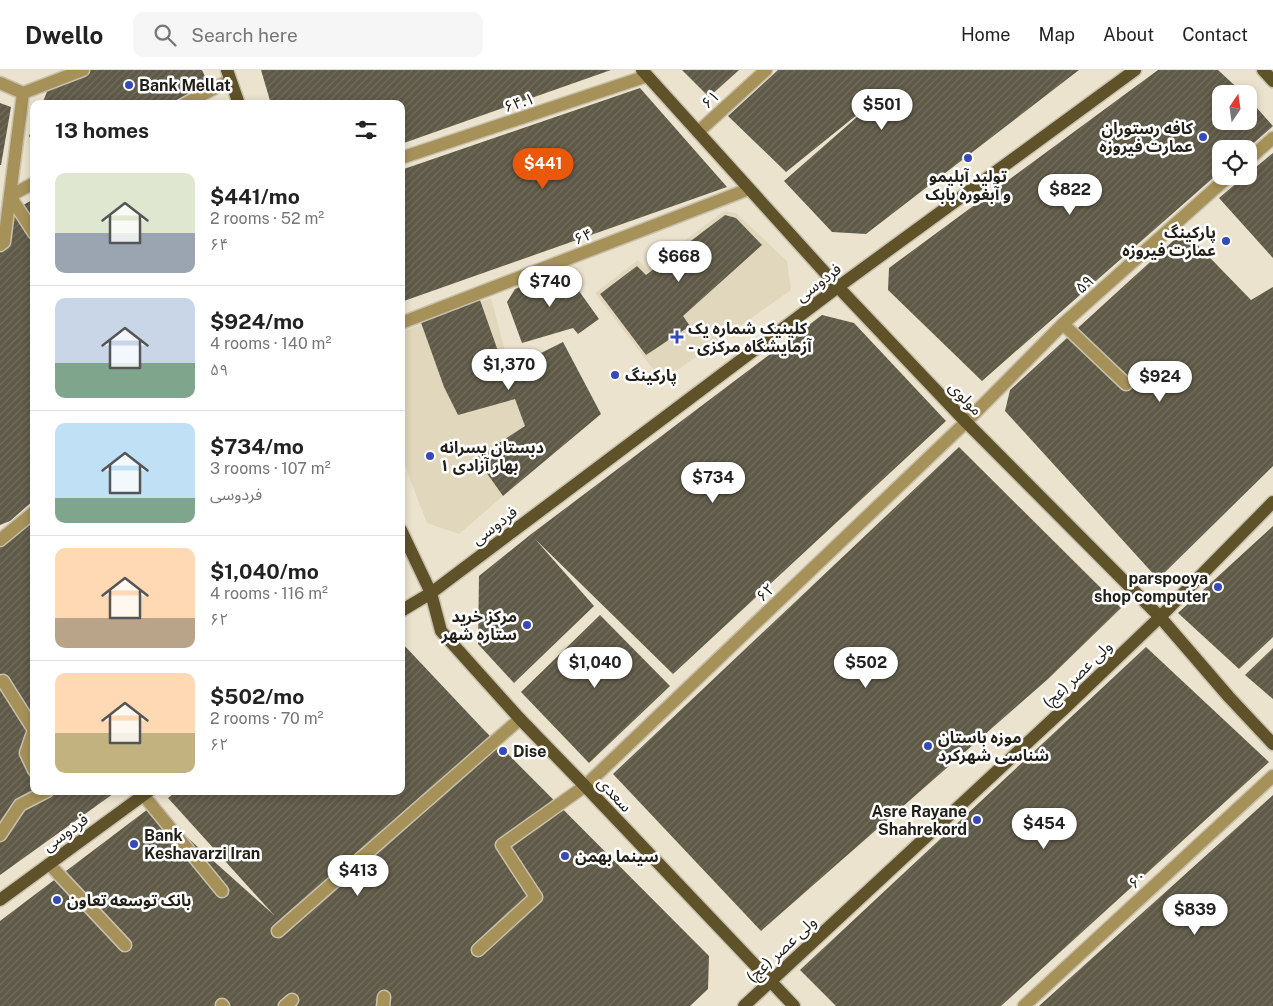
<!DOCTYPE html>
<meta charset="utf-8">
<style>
:root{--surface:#fff;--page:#f6f6f6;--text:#222;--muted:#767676;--line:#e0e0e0;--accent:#ea580c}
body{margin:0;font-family:"Public Sans","Noto Sans Arabic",sans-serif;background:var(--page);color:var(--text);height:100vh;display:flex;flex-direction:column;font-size:19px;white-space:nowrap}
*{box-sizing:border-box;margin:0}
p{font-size:16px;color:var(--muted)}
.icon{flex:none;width:28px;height:28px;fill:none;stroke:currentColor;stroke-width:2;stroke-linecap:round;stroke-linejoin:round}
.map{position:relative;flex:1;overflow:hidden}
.details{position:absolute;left:30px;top:30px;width:375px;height:695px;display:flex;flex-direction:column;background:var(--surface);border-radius:10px;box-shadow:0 2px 8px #0003}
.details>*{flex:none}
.needle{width:32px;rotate:13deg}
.fabs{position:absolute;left:1212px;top:15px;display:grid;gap:10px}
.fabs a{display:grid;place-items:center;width:45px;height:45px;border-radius:10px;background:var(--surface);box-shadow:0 2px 8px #0003;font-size:25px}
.price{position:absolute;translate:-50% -42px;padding:0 11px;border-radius:18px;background:#fff;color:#222;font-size:16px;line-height:32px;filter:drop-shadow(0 1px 2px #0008)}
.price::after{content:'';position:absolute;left:50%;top:30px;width:15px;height:11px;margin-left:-8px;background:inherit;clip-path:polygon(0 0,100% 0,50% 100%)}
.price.selected{background:var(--accent);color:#fff}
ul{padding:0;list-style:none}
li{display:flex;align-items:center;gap:15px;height:125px;padding:0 25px}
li+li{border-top:1px solid var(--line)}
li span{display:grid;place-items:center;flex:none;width:140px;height:100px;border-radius:10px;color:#555}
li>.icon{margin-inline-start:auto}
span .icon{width:60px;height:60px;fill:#fffc;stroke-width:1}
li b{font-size:21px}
h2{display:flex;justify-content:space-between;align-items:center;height:60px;padding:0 25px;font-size:21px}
header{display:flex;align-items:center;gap:30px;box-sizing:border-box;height:70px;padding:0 25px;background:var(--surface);border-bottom:1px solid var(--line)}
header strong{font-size:24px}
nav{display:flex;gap:28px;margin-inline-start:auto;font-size:18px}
.search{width:350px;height:45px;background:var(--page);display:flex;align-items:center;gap:12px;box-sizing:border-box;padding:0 18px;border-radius:10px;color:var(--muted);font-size:19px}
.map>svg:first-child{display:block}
</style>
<header>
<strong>Dwello</strong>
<div class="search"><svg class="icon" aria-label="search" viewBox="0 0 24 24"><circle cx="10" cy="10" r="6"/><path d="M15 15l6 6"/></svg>Search here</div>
<nav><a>Home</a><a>Map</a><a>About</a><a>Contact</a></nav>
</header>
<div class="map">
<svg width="1273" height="936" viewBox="0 0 1273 936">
<defs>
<pattern id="building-hatch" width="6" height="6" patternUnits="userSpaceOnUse" patternTransform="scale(1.25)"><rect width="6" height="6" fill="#5f5947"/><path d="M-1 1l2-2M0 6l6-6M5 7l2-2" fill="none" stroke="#726d5e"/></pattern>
</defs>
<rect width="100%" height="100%" fill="#ebe3ce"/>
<g fill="#e1d7bc">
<path d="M 724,141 L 736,143 L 787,191 L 791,220 L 662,311 L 595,223 L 638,190 L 647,199 Z"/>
<path d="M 491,228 L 525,356 L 476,388 L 503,426 L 459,464 L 427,453 L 401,386 L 401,262 Z"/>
</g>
<g fill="url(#building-hatch)">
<path d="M 90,0 L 202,0 L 208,13 L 169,34 L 42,34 L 49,17 Z"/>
<path d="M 261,0 L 611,0 L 401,74 L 401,34 L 271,34 Z"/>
<path d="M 682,0 L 739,0 L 709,27 Z"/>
<path d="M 778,0 L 1079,0 L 866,164 L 832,162 L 784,111 L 889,19 L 786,102 L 728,46 Z"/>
<path d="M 1158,0 L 1218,0 L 1244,24 L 1221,24 L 1221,51 L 1249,51 L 1249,29 L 1273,56 L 1247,79 L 1221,79 L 1221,101 L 982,311 L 888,220 L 889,198 Z"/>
<path d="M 640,18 L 727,117 L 401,232 L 401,100 Z"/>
<path d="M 0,33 L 11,37 L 1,95 L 0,95 Z"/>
<path d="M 34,55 L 34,75 L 29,66 Z"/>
<path d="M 1273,83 L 1273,188 L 1219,128 L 1245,106 L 1249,106 L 1249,103 Z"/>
<path d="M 34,129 L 34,430 L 10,451 L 0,455 L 0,148 Z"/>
<path d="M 725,145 L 736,148 L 762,175 L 683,246 L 690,256 L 646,285 L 600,224 L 637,196 L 646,205 Z"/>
<path d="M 1184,161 L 1251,230 L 1273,217 L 1273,396 L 1158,509 L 1005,341 L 1010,320 Z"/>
<path d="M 564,200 L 599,249 L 578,264 L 573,258 L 522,273 L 507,232 L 515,219 Z"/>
<path d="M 480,230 L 505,301 L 563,272 L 601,344 L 503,426 L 476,388 L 525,356 L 515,329 L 458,345 L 444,317 L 419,247 Z"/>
<path d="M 822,245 L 854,253 L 946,351 L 673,604 L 535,469 L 594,536 L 514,613 L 478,574 L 479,506 L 530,465 Z"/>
<path d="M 959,377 L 1121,538 L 1048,609 L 761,861 L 613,704 Z"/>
<path d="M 34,450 L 34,721 L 117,721 L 0,805 L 0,474 Z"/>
<path d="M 1273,456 L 1273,567 L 1239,599 L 1178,543 Z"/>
<path d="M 600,545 L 670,616 L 589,693 L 521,622 Z"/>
<path d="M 401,572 L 484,660 L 709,886 L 708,919 L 690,936 L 0,936 L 0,851 L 152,736 L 274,845 L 168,728 L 177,721 L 401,721 Z"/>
<path d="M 1146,577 L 1269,692 L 1001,936 L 836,936 L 800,900 Z"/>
<path d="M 1273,578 L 1273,629 L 1245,605 Z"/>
<path d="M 1273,725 L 1273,936 L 1039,936 Z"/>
</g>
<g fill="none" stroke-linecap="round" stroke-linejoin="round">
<defs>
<g id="minor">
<path d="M 0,13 L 23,23 L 83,0"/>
<path d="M 185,34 L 230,10"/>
<path d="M 698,62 L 766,0"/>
<path d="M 401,88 L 647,6"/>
<path d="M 1249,89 L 1273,68"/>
<path d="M 34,113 L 10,126 L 34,163"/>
<path d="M 0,175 L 4,172 L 23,23"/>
<path d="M 401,253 L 749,119"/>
<path d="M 1063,254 L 1126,314"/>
<path d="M 0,470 L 34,442"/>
<path d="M 3,611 L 34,660"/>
<path d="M 34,660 L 26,683 L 34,700"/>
<path d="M 140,721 L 222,821"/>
<path d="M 0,765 L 20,735 L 47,721"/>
<path d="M 49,794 L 125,875"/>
<path d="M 278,861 L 520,649"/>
<path d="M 478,880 L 536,827 L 502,775 L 585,716 L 966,352 L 1063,254 L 1229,106"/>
<path d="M 222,935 L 223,936"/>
<path d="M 285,936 L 292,930"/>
<path d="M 383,936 L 384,927"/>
<path d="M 1024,936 L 1273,706"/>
</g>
<g id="major">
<path d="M 227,0 L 239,34"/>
<path d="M 642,0 L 838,217 L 966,352 L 1160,547 L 1229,627 L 1273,674"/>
<path d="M 1263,0 L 1273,11"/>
<path d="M 401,460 L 431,523 L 441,561 L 520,649 L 585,716 L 794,936"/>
<path d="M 401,541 L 431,523 L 838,217 L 1135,0"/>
<path d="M 0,830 L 149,721"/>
<path d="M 744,936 L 1066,637 L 1160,547 L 1273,432"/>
</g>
</defs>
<use href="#minor" stroke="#c7c0ad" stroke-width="15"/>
<use href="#major" stroke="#c7c0ad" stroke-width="15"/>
<use href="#minor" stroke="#a69158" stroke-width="12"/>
<use href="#major" stroke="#5f5128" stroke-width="12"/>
</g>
<g fill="#3549bb" stroke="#fff" stroke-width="2">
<circle cx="129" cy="15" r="5"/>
<circle cx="1203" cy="67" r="5"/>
<circle cx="968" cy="88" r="5"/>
<circle cx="1226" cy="171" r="5"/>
<path d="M674.5 259.5h5v5h5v5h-5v5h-5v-5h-5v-5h5z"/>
<circle cx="615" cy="305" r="5"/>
<circle cx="430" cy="386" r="5"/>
<circle cx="1218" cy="517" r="5"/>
<circle cx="527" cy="555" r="5"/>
<circle cx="928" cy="676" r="5"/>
<circle cx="503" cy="681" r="5"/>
<circle cx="977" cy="750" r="5"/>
<circle cx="134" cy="774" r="5"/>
<circle cx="565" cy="786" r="5"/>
<circle cx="57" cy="830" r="5"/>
</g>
<g text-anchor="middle" stroke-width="5" stroke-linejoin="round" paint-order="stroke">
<g font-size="16" font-weight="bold" fill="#211f17" stroke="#fff" text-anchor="start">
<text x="139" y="21">Bank Mellat</text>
<text x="1193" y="64" text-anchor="end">کافه رستوران<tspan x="1193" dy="18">عمارت فیروزه</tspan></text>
<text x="968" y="112" text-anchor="middle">تولید آبلیمو<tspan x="968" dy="18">و آبغوره بابک</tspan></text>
<text x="1216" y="168" text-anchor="end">پارکینگ<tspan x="1216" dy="18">عمارت فیروزه</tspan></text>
<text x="688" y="264">کلینیک شماره یک<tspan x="688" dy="18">- آزمایشگاه مرکزی</tspan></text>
<text x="625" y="311">پارکینگ</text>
<text x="440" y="383">دبستان پسرانه<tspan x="440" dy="18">بهار آزادی ۱</tspan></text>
<text x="1208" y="514" text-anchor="end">parspooya<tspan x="1208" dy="18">shop computer</tspan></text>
<text x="517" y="552" text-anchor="end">مرکز خرید<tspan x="517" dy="18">ستاره شهر</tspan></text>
<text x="938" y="673">موزه باستان<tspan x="938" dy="18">شناسی شهرکرد</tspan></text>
<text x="513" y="687">Dise</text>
<text x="967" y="747" text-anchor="end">Asre Rayane<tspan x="967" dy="18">Shahrekord</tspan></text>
<text x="144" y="771">Bank<tspan x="144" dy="18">Keshavarzi Iran</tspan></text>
<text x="575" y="792">سینما بهمن</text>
<text x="67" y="836">بانک توسعه تعاون</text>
</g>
<g font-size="16" fill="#211f17" stroke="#fff">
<text transform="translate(710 29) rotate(-43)" y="6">۶۱</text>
<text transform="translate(519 32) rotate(-18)" y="6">۶۴.۱</text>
<text transform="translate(583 166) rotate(-21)" y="6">۶۴</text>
<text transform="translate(818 212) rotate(-37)" y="6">فردوسی</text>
<text transform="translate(1084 214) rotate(-42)" y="6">۵۹</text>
<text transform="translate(966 328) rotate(46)" y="6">مولوی</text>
<text transform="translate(494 455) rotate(-37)" y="6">فردوسی</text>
<text transform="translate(765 522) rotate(-44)" y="6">۶۲</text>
<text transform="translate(1077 604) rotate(-44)" y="6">ولی عصر (عج)</text>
<text transform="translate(615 724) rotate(47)" y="6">سعدی</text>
<text transform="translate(65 762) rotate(-36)" y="6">فردوسی</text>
<text transform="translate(1137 809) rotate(-43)" y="6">۶۰</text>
<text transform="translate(781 879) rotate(-43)" y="6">ولی عصر (عج)</text>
</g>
</g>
</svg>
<div class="fabs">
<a><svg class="needle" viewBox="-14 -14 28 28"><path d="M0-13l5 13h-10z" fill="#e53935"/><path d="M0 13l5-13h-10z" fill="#767676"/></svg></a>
<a><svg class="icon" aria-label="locate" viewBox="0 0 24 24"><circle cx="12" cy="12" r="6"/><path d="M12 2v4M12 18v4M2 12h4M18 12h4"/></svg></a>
</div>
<b class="price" style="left:882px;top:61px">$501</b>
<b class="price selected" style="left:543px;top:120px">$441</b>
<b class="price" style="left:1070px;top:146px">$822</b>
<b class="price" style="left:679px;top:213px">$668</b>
<b class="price" style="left:550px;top:238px">$740</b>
<b class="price" style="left:509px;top:321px">$1,370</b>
<b class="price" style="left:1160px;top:333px">$924</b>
<b class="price" style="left:713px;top:434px">$734</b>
<b class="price" style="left:595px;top:619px">$1,040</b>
<b class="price" style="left:866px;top:619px">$502</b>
<b class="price" style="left:1044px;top:780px">$454</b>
<b class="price" style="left:358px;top:827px">$413</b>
<b class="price" style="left:1195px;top:866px">$839</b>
<section class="details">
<h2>13 homes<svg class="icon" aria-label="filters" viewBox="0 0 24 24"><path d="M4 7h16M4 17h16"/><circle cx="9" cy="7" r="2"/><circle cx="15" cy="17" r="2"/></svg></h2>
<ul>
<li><span style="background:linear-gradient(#dfe7d0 60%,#9aa5b1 0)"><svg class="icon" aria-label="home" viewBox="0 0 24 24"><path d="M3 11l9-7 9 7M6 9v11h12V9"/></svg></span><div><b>$441/mo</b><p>2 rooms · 52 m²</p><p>۶۴</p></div></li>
<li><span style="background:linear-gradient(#c9d6e8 65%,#7fa58c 0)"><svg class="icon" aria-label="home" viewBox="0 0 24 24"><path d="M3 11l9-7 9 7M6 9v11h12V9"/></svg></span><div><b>$924/mo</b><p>4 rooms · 140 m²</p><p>۵۹</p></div></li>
<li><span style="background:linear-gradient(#bfe0f5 75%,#7fa58c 0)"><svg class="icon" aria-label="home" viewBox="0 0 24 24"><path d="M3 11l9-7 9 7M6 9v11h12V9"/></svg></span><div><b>$734/mo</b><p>3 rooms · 107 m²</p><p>فردوسی</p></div></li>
<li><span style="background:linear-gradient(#ffd9b3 70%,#b9a48a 0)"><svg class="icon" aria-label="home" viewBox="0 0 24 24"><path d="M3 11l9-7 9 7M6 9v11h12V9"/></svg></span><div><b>$1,040/mo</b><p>4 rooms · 116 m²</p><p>۶۲</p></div></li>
<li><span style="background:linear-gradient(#ffd9b3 60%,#c2b280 0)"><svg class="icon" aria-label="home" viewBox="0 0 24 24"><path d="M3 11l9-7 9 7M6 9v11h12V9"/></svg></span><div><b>$502/mo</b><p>2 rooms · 70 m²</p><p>۶۲</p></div></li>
</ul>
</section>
</div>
